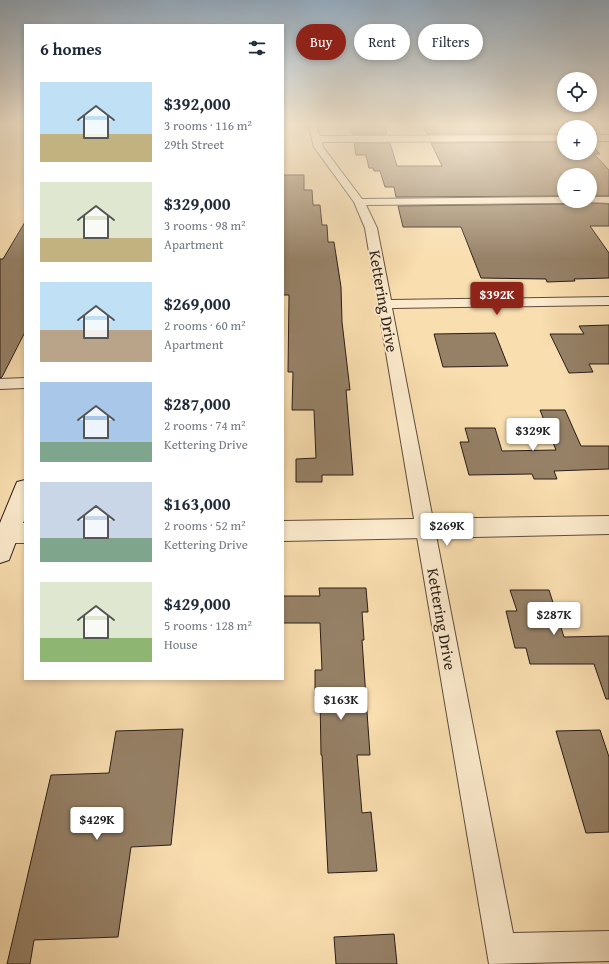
<!DOCTYPE html>
<meta charset="utf-8">
<style>
:root{--surface:#fff;--page:#f6f6f7;--text:#1f2937;--muted:#747a83;--accent:#8f2418}
body{margin:0;font-family:"Gentium Book Plus",serif;background:var(--page);color:var(--text);height:100vh;display:flex;flex-direction:column;font-size:15px;white-space:nowrap}
*{box-sizing:border-box;margin:0}
p{font-size:13px;color:var(--muted)}
.icon{flex:none;width:22px;height:22px;fill:none;stroke:currentColor;stroke-width:2;stroke-linecap:round;stroke-linejoin:round}
.map{position:relative;flex:1;overflow:hidden}
.side{position:absolute;left:24px;top:24px;width:260px;height:656px;display:flex;flex-direction:column;background:var(--surface);border-radius:0px;box-shadow:0 2px 6px #0003}
.side>*{flex:none}
.guide{position:absolute;left:296px;top:24px;width:253px;height:36px;display:flex;gap:8px}
.fabs{position:absolute;left:557px;top:72px;display:grid;gap:8px}
.fabs a{display:grid;place-items:center;width:40px;height:40px;border-radius:50%;background:var(--surface);box-shadow:0 2px 6px #0003;font-size:20px}
.price{position:absolute;translate:-50% -34px;padding:0 9px;border-radius:4px;background:#fff;color:#222;font-size:13px;line-height:26px;filter:drop-shadow(0 1px 2px #0008)}
.price::after{content:'';position:absolute;left:50%;top:24px;width:12px;height:9px;margin-left:-6px;background:inherit;clip-path:polygon(0 0,100% 0,50% 100%)}
.price.on{background:var(--accent);color:#fff}
ul{padding:0;list-style:none}
li{display:flex;align-items:center;gap:12px;height:100px;padding:0 16px}
li span{display:grid;place-items:center;flex:none;width:112px;height:80px;border-radius:0px;color:#555}
li>.icon{margin-inline-start:auto}
span .icon{width:48px;height:48px;fill:#fffc;stroke-width:1}
li b{font-size:17px}
h2{display:flex;justify-content:space-between;align-items:center;height:48px;padding:0 16px;font-size:17px}
.tag{padding:0 14px;border-radius:18px;background:var(--surface);box-shadow:0 2px 6px #0003;font-size:14px;line-height:36px}
.tag.on{background:var(--accent);color:#fff}
.map>svg:first-child{display:block}
</style>
<div class="map">
<svg width="609" height="964" viewBox="0 0 609 964">
<rect width="100%" height="100%" fill="#f9deb0"/>
<filter id="stains"><feTurbulence type="fractalNoise" baseFrequency=".005" numOctaves="4"/><feColorMatrix values="0 0 0 0 .2 0 0 0 0 .09 0 0 0 0 .02 0 0 0 .5 -.17"/></filter>
<radialGradient id="worn" r=".72"><stop offset=".6" stop-color="#630" stop-opacity="0"/><stop offset="1" stop-color="#630" stop-opacity=".3"/></radialGradient>
<g fill="#968167" stroke="#2b1d17">
<path d="M 350,124 L 385,124 L 387,134 L 352,134 Z"/>
<path d="M 423,124 L 574,124 L 576,127 L 564,127 L 564,134 L 427,134 Z"/>
<path d="M 564,142 L 564,153 L 590,153 L 590,143 L 600,154 L 594,154 L 609,170 L 609,196 L 590,196 L 590,175 L 564,175 L 564,196 L 396,197 L 394,187 L 385,187 L 380,171 L 374,171 L 373,168 L 369,168 L 366,155 L 356,155 L 354,143 L 390,143 L 397,166 L 442,166 L 431,143 Z"/>
<path d="M 283,175 L 304,175 L 304,190 L 312,190 L 313,205 L 320,205 L 322,225 L 327,225 L 328,242 L 334,242 L 341,287 L 342,322 L 350,390 L 346,390 L 353,475 L 322,475 L 322,482 L 296,482 L 296,459 L 316,458 L 314,410 L 292,410 L 293,372 L 288,372 L 289,295 L 283,295 Z"/>
<path d="M 570,201 L 609,204 L 609,226 L 590,226 L 609,253 L 609,278 L 574,279 L 575,281 L 547,282 L 546,279 L 481,278 L 461,227 L 403,227 L 398,206 L 564,204 Z"/>
<path d="M 25,222 L 25,332 L 2,377 L 0,378 L 0,259 L 3,259 Z"/>
<path d="M 609,325 L 609,364 L 589,364 L 593,372 L 569,373 L 550,334 L 584,334 L 579,326 Z"/>
<path d="M 495,333 L 508,366 L 443,367 L 434,334 Z"/>
<path d="M 540,410 L 565,410 L 581,446 L 609,446 L 609,469 L 554,471 L 557,479 L 534,479 L 532,474 L 469,475 L 460,442 L 469,442 L 465,428 L 495,428 L 502,451 L 556,450 Z"/>
<path d="M 319,588 L 366,588 L 368,612 L 362,612 L 364,640 L 362,640 L 370,755 L 357,755 L 362,813 L 371,812 L 377,871 L 328,873 L 322,755 L 321,755 L 320,696 L 315,696 L 315,670 L 322,670 L 320,623 L 283,623 L 283,596 L 320,596 Z"/>
<path d="M 510,590 L 549,590 L 564,637 L 609,636 L 609,699 L 606,699 L 594,664 L 530,664 L 526,648 L 515,648 L 506,611 L 517,611 Z"/>
<path d="M 183,729 L 171,845 L 131,847 L 118,937 L 34,940 L 30,964 L 7,964 L 51,775 L 109,773 L 116,731 Z"/>
<path d="M 600,730 L 609,757 L 609,832 L 586,833 L 556,731 Z"/>
<path d="M 394,934 L 397,964 L 336,964 L 334,937 Z"/>
</g>
<g fill="none" stroke-linecap="round" stroke-linejoin="round">
<defs>
<g id="minor">
<path d="M 308,124 L 316,124 L 320,136 L 564,135 L 564,141 L 322,142 L 323,147 L 362,199 L 564,197 L 564,201 L 569,201 L 564,203 L 366,205 L 377,228 L 391,300 L 609,297 L 609,305 L 392,308 L 513,933 L 609,931 L 609,961 L 489,964 L 365,228 L 354,202 L 314,147 Z"/>
<rect x="590" y="135" width="19" height="6"/>
<path d="M 590,197 L 609,197 L 609,203 L 586,202 L 585,201 L 590,201 Z"/>
<path d="M 25,378 L 25,388 L 0,389 L 0,379 Z"/>
</g>
<g id="tertiary">
<path d="M 609,516 L 609,534 L 283,541 L 283,521 Z"/>
<path d="M 8,523 L 25,523 L 25,543 L 8,543 L 0,540 L 0,526 Z"/>
</g>
<path id="secondary" d="M 25,480 L 25,518 L 9,560 L 0,563 L 0,523 L 17,482 Z"/>
</defs>
<use href="#minor" stroke="#5e4d3d" stroke-width="2"/>
<use href="#tertiary" stroke="#5e4d3d" stroke-width="2"/>
<use href="#secondary" stroke="#2b1d17" stroke-width="2"/>
<use href="#minor" fill="#fbeacc" fill-rule="evenodd"/>
<use href="#tertiary" fill="#fbeacc" fill-rule="evenodd"/>
<use href="#secondary" fill="#fbeacc" fill-rule="evenodd"/>
</g>
<linearGradient id="sky" x2="0" y2="1"><stop stop-color="#93aabd"/><stop offset="0.48" stop-color="#fcf0db"/><stop offset="1" stop-color="#fcf0db" stop-opacity="0"/></linearGradient>
<rect width="609" height="259" fill="url(#sky)"/>
<g text-anchor="middle" stroke-width="4" stroke-linejoin="round" paint-order="stroke">
<g font-size="16" fill="#2b1d17" stroke="#fbeacc">
<text transform="translate(384 301) rotate(80)" y="6">Kettering Drive</text>
<text transform="translate(442 619) rotate(80)" y="6">Kettering Drive</text>
</g>
</g>
<rect width="100%" height="100%" filter="url(#stains)"/>
<rect width="100%" height="100%" fill="url(#worn)"/>
</svg>
<div class="fabs">
<a><svg class="icon" aria-label="locate" viewBox="0 0 24 24"><circle cx="12" cy="12" r="6"/><path d="M12 2v4M12 18v4M2 12h4M18 12h4"/></svg></a>
<a>+</a>
<a>−</a>
</div>
<b class="price on" style="left:497px;top:316px">$392K</b>
<b class="price" style="left:533px;top:452px">$329K</b>
<b class="price" style="left:447px;top:547px">$269K</b>
<b class="price" style="left:554px;top:636px">$287K</b>
<b class="price" style="left:341px;top:721px">$163K</b>
<b class="price" style="left:97px;top:841px">$429K</b>
<div class="guide">
<a class="tag on">Buy</a>
<a class="tag">Rent</a>
<a class="tag">Filters</a>
</div>
<section class="side">
<h2>6 homes<svg class="icon" aria-label="filters" viewBox="0 0 24 24"><path d="M4 7h16M4 17h16"/><circle cx="9" cy="7" r="2"/><circle cx="15" cy="17" r="2"/></svg></h2>
<ul>
<li><span style="background:linear-gradient(#bfe0f5 65%,#c2b280 0)"><svg class="icon" aria-label="home" viewBox="0 0 24 24"><path d="M3 11l9-7 9 7M6 9v11h12V9"/></svg></span><div><b>$392,000</b><p>3 rooms · 116 m²</p><p>29th Street</p></div></li>
<li><span style="background:linear-gradient(#dfe7d0 70%,#c2b280 0)"><svg class="icon" aria-label="home" viewBox="0 0 24 24"><path d="M3 11l9-7 9 7M6 9v11h12V9"/></svg></span><div><b>$329,000</b><p>3 rooms · 98 m²</p><p>Apartment</p></div></li>
<li><span style="background:linear-gradient(#bfe0f5 60%,#b9a48a 0)"><svg class="icon" aria-label="home" viewBox="0 0 24 24"><path d="M3 11l9-7 9 7M6 9v11h12V9"/></svg></span><div><b>$269,000</b><p>2 rooms · 60 m²</p><p>Apartment</p></div></li>
<li><span style="background:linear-gradient(#a9c7e8 75%,#7fa58c 0)"><svg class="icon" aria-label="home" viewBox="0 0 24 24"><path d="M3 11l9-7 9 7M6 9v11h12V9"/></svg></span><div><b>$287,000</b><p>2 rooms · 74 m²</p><p>Kettering Drive</p></div></li>
<li><span style="background:linear-gradient(#c9d6e8 70%,#7fa58c 0)"><svg class="icon" aria-label="home" viewBox="0 0 24 24"><path d="M3 11l9-7 9 7M6 9v11h12V9"/></svg></span><div><b>$163,000</b><p>2 rooms · 52 m²</p><p>Kettering Drive</p></div></li>
<li><span style="background:linear-gradient(#dfe7d0 70%,#8fb573 0)"><svg class="icon" aria-label="home" viewBox="0 0 24 24"><path d="M3 11l9-7 9 7M6 9v11h12V9"/></svg></span><div><b>$429,000</b><p>5 rooms · 128 m²</p><p>House</p></div></li>
</ul>
</section>
</div>
